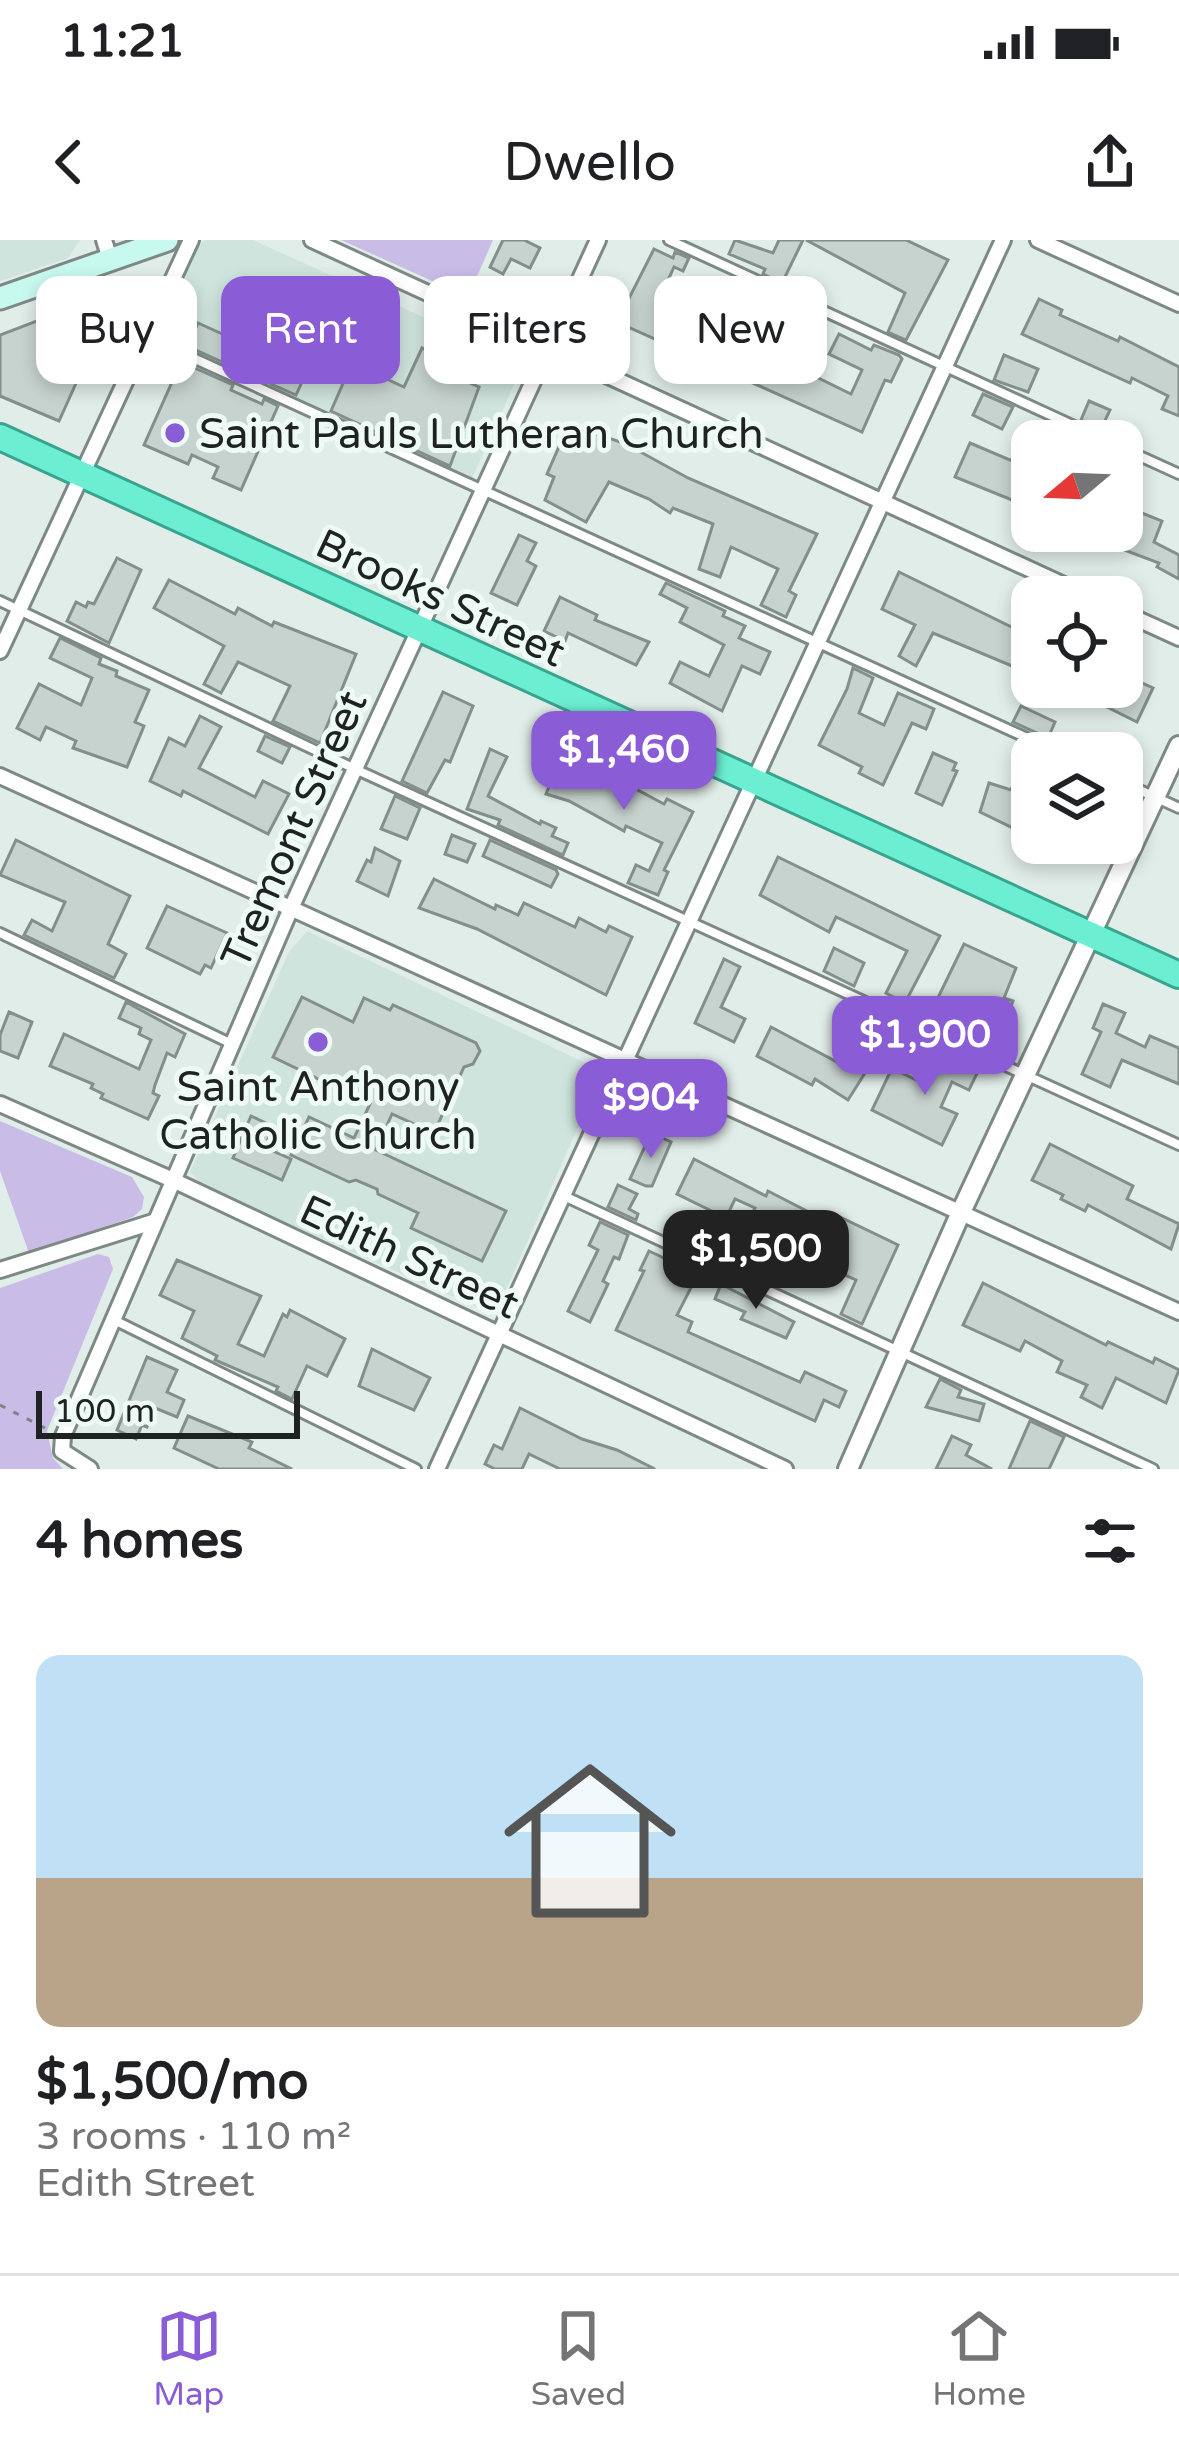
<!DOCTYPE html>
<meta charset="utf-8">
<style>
:root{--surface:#fff;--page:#f6f6f6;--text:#202124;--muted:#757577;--line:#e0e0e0;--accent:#8a5dd7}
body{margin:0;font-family:"Varela Round",sans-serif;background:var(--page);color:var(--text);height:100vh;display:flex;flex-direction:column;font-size:45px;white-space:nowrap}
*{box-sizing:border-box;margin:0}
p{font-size:39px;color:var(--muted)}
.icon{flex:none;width:66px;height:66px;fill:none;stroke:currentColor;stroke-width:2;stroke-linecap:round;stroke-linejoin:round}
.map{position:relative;height:1229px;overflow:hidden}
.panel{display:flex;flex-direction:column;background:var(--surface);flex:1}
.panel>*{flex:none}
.guide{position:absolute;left:36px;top:36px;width:1107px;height:108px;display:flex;gap:24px}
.needle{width:78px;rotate:251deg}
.tools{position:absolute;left:1011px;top:180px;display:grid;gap:24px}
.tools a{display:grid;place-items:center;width:132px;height:132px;border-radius:24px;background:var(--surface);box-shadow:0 6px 18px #0003;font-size:60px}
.scale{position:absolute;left:36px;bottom:30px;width:264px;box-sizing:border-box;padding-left:12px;border:6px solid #1e2221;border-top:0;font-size:33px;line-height:42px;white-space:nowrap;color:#1e2221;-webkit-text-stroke:9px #eefaf6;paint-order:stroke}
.price{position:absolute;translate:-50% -102px;padding:0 27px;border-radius:24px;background:var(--accent);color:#fff;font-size:39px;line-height:78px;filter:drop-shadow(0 3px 6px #0008)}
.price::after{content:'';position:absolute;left:50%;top:72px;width:36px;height:27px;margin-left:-18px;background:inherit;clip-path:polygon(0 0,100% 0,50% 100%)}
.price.active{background:#222;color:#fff}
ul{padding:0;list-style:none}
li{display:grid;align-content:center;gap:24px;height:636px;padding:0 36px}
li+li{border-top:3px solid var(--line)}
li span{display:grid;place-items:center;height:372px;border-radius:24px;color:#555}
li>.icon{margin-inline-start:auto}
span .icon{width:216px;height:216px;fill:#fffc;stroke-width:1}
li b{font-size:51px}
h2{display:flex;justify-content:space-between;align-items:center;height:144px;padding:0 36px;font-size:51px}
.pill{padding:0 42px;border-radius:24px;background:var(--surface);box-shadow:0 6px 18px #0003;font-size:42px;line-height:108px}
.pill.active{background:var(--accent);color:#fff}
.status{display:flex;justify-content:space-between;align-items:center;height:84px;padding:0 60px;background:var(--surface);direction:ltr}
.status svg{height:33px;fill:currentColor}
header{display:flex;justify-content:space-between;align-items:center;height:156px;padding:0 36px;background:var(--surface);font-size:54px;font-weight:600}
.tabs{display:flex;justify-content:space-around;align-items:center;height:168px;border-top:3px solid var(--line);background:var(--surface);font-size:33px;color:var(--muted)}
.tabs a{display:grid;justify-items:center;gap:6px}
.tabs .active{color:var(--accent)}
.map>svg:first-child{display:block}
</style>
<div class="status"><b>11:21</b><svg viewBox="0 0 49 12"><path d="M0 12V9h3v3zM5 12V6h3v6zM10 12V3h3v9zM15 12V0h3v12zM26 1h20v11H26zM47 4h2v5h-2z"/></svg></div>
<header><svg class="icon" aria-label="back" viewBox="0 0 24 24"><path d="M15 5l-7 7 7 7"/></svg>Dwello<svg class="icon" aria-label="share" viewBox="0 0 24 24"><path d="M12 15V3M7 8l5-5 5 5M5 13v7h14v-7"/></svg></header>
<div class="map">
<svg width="1179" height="1229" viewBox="0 0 1179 1229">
<rect width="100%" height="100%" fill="#e1ede9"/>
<g fill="#cfe4dd">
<path d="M 0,0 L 80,0 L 68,18 L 0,41 Z"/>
<path d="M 205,0 L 253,0 L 520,121 L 521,129 L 470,243 L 159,103 L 197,8 Z"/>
<path d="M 307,691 L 598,829 L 600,837 L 499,1066 L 488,1072 L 203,946 L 190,932 L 289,712 Z"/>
</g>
<g fill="#c9bde8">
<path d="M 341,0 L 493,0 L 468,57 Z"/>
<path d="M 0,881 L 132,937 L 144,957 L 142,969 L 133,977 L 29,1013 L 0,931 Z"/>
<path d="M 98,1014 L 109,1017 L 113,1029 L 47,1191 L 53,1218 L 63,1229 L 0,1229 L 0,1048 Z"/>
</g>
<g fill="#c7d3cf" stroke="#848f8c" stroke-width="3">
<path d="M 503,0 L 524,0 L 540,8 L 530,28 L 511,19 L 503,34 L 490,27 Z"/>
<path d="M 735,0 L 773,13 L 779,0 L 803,0 L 782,43 L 763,34 L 765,29 L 729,14 Z"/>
<path d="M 806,0 L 906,0 L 948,20 L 906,100 L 888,92 L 905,53 Z"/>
<path d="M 654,9 L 673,18 L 675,12 L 689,18 L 683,31 L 674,27 L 660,58 L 736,96 L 738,92 L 758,101 L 755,107 L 851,154 L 862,130 L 829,114 L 839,94 L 871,110 L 874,105 L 899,115 L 902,119 L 891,142 L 885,140 L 862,192 L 617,82 Z"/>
<path d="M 118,50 L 59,181 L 0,156 L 0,95 Z"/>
<path d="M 313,51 L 338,63 L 296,155 L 271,144 Z"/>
<path d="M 1039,59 L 1062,70 L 1060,75 L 1118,101 L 1120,97 L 1179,127 L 1179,176 L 1162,169 L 1168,156 L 1132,138 L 1130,143 L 1022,94 Z"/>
<path d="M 198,83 L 251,107 L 240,130 L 187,106 Z"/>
<path d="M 422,108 L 464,126 L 459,138 L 479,147 L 450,226 L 331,171 L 352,123 L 404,147 Z"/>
<path d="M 1004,115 L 1038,129 L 1028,152 L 994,140 Z"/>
<path d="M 181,122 L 233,145 L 231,150 L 262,164 L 264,159 L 278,166 L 241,250 L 213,238 L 218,227 L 192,215 L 188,224 L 144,205 Z"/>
<path d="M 983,154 L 1013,167 L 1002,189 L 973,175 Z"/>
<path d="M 1089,161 L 1110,170 L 1101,189 L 1081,180 Z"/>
<path d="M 569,184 L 626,204 L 688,238 L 817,294 L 789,351 L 796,355 L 786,377 L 761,365 L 778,329 L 731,307 L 720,337 L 699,329 L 713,284 L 673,268 L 670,273 L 649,259 L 609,242 L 586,282 L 545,260 L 554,237 L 547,234 Z"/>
<path d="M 970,203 L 1031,229 L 1017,262 L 955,237 Z"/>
<path d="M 1122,265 L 1162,281 L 1154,302 L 1179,315 L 1179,339 L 1157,327 L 1159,323 L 1074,291 L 1122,291 Z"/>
<path d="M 519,295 L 536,303 L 527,321 L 536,326 L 517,365 L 491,353 Z"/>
<path d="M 117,318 L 141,330 L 109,403 L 67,381 L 76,362 L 86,367 L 88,362 L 94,364 Z"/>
<path d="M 899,332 L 1032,397 L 1032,443 L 1014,435 L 1017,428 L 933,393 L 916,426 L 899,416 L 915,385 L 882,369 Z"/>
<path d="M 169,340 L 235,374 L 238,368 L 272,386 L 274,382 L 356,414 L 320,503 L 273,481 L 290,446 L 238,422 L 221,453 L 204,444 L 224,406 L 154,368 Z"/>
<path d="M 666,343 L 725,371 L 723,376 L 745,386 L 739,398 L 770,412 L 760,434 L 742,426 L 722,471 L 670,443 L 680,422 L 709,436 L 724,405 L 680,382 L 687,368 L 660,354 Z"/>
<path d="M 560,357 L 597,375 L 595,380 L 649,402 L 636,425 L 568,393 L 565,401 L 544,391 Z"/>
<path d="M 60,398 L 101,418 L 99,424 L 117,431 L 116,436 L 149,450 L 135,482 L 144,486 L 127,527 L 73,508 L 76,501 L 46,487 L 40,500 L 17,488 L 39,444 L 81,465 L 92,438 L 50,418 Z"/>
<path d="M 853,428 L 873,438 L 859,473 L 884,485 L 898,453 L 934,469 L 926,489 L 912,483 L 883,545 L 859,533 L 862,527 L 819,505 L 847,449 Z"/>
<path d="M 1131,438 L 1153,448 L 1137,482 L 1067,447 L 1126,447 Z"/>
<path d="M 443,452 L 473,466 L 450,522 L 445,520 L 427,553 L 402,541 Z"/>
<path d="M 1021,466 L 1055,482 L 1048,498 L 1013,482 Z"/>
<path d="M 200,476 L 221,487 L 199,528 L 255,557 L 263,541 L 289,554 L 268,594 L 183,551 L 181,556 L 150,541 L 169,498 L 185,506 Z"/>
<path d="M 265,496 L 290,507 L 282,523 L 258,511 Z"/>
<path d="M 490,509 L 507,517 L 488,556 L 540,584 L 541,581 L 556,588 L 552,596 L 568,603 L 563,615 L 498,585 L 500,580 L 467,569 Z"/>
<path d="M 933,513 L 956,523 L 953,530 L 957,531 L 942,565 L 916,553 Z"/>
<path d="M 562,515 L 591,525 L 664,564 L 667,559 L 693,572 L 664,630 L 668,632 L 658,655 L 628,643 L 636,625 L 649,631 L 662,603 L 626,586 L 624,591 L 569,561 L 546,554 Z"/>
<path d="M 1015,540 L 1032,548 L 1032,563 L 1019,591 L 980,572 L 989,543 L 1011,550 Z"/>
<path d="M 395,556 L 420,568 L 407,599 L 381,589 Z"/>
<path d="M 452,595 L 475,604 L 467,622 L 445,614 Z"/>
<path d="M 16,600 L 130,656 L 108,704 L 126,714 L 114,738 L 24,695 L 32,680 L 52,691 L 65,662 L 0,635 Z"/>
<path d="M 490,600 L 556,630 L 558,634 L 551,647 L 483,616 Z"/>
<path d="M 375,608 L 400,621 L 388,656 L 357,641 L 367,620 L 371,622 Z"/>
<path d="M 778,617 L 940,696 L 905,763 L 886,753 L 907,711 L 836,677 L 829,692 L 760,655 Z"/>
<path d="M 434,639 L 495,669 L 496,665 L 518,675 L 524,663 L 575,687 L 579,678 L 606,692 L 609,686 L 632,697 L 606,755 L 477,689 L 419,668 Z"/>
<path d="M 167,666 L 227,693 L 211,728 L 205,725 L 200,734 L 147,708 Z"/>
<path d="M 964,704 L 1016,728 L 1004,758 L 1013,761 L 1006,779 L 960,762 L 952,779 L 932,770 Z"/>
<path d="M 834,708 L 864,723 L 854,746 L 824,731 Z"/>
<path d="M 724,719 L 740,727 L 721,767 L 745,779 L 734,802 L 695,783 Z"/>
<path d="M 302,757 L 353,782 L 364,758 L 390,770 L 393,765 L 476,803 L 480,811 L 473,824 L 464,827 L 434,893 L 392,874 L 376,910 L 506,971 L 482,1021 L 411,988 L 418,973 L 378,954 L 377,949 L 356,940 L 349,942 L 291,915 L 309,877 L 354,898 L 370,864 L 273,817 Z"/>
<path d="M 126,762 L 185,794 L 175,817 L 167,813 L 155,845 L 153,853 L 159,856 L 148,879 L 101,858 L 103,854 L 91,848 L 93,844 L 50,826 L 64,794 L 139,829 L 151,800 L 139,794 L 141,788 L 119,778 Z"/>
<path d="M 1103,764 L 1125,773 L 1116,793 L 1145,807 L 1150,796 L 1179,808 L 1179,844 L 1122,820 L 1110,847 L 1082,834 L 1101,792 L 1093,788 Z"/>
<path d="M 9,772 L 32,782 L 18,818 L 0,811 L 0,795 Z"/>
<path d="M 771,787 L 839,823 L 842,818 L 865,833 L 848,860 L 815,839 L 812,845 L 757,816 Z"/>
<path d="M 946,810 L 980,827 L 969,850 L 952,842 L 941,867 L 957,874 L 942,905 L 872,870 L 892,828 L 928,846 Z"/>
<path d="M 251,876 L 274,887 L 264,907 L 291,919 L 282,940 L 233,918 Z"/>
<path d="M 651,893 L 671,902 L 652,946 L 646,946 L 630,939 Z"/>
<path d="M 1050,904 L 1133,946 L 1127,959 L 1179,984 L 1171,1009 L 1088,965 L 1085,971 L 1061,959 L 1063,955 L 1032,940 Z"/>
<path d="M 694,919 L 766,956 L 768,951 L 836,986 L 840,977 L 898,1005 L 862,1084 L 841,1074 L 856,1040 L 802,1016 L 799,1023 L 784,1016 L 792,1001 L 749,980 L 755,968 L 735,959 L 726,978 L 677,954 Z"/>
<path d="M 618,945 L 637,954 L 629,969 L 638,974 L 636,980 L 608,967 Z"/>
<path d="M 600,982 L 628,995 L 619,1019 L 614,1017 L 603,1041 L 608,1044 L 590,1082 L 568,1071 L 598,1010 L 589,1005 Z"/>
<path d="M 649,1011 L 698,1034 L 677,1075 L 692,1082 L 688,1092 L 800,1142 L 805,1132 L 846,1151 L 839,1167 L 824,1160 L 815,1181 L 616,1090 L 644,1031 L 640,1030 Z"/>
<path d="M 177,1020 L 261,1056 L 238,1104 L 264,1116 L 283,1074 L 287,1077 L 290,1070 L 345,1099 L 327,1136 L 307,1126 L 292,1159 L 276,1151 L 278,1147 L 215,1120 L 217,1116 L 182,1098 L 194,1071 L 160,1055 Z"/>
<path d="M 983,1043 L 1106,1105 L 1108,1102 L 1153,1123 L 1155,1118 L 1179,1130 L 1166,1163 L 1116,1138 L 1102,1168 L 1081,1157 L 1087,1145 L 1057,1132 L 1062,1121 L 1025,1101 L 1020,1111 L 963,1085 Z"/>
<path d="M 721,1044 L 794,1082 L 786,1098 L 741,1079 L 745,1072 L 715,1059 Z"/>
<path d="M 372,1109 L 430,1138 L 414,1170 L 359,1146 Z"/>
<path d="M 147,1117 L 177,1130 L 167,1152 L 184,1160 L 177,1177 L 155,1168 L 147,1187 L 142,1185 L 136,1199 L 117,1190 Z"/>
<path d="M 940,1139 L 961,1150 L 958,1157 L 984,1164 L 979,1181 L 926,1167 Z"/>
<path d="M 520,1168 L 582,1199 L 617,1210 L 655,1229 L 560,1229 L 529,1214 L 522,1229 L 495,1229 L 485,1224 L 494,1205 L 502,1209 Z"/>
<path d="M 188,1176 L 252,1202 L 249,1208 L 292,1229 L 219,1229 L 174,1208 Z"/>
<path d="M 1030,1181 L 1064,1197 L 1049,1229 L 1009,1229 Z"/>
<path d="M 952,1196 L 971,1205 L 966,1215 L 992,1229 L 936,1229 Z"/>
</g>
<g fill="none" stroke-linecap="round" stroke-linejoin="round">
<defs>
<g id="service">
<path d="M 669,0 L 1107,201"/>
<path d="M 147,97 L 1060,513"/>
<path d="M 1122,208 L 1179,234"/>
<path d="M 0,361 L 355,529 L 1179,905"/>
<path d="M 1122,542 L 1179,568"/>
<path d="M 0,693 L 232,804"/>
<path d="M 564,956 L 1153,1229"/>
<path d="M 112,1079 L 416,1229"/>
</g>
<g id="minor">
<path d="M 104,0 L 110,19"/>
<path d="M 312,0 L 1090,357"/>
<path d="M 1038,0 L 1179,64"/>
<path d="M 1122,372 L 1179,398"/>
<path d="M 0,411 L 191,0"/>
<path d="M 0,536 L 1179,1072"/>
<path d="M 0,864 L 175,941 L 785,1229"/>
<path d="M 0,1030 L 153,982"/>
<path d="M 90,1229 L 62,1211 L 63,1196 L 292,666 L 598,0"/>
<path d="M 437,1229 L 1003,0"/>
</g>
<path id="tertiary" d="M 848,1229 L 961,972 L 1179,506"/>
<path id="secondary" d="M 0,58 L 167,0"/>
<path id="trunk" d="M 0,197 L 1179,735"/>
</defs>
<use href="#service" stroke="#7e8986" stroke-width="14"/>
<use href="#minor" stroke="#7e8986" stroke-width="20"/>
<use href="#tertiary" stroke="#7e8986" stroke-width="24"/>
<use href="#secondary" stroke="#7e8986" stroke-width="27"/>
<use href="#trunk" stroke="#39a48d" stroke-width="30"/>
<path stroke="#7e8683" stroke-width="3" stroke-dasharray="6 9" stroke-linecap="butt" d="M 0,1165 L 45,1188"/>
<use href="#service" stroke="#fff" stroke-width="8"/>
<use href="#minor" stroke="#fff" stroke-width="14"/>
<use href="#tertiary" stroke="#fff" stroke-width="18"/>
<use href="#secondary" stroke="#c8f9ee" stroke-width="21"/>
<use href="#trunk" stroke="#6ceed2" stroke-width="24"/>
</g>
<g fill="#8a5dd7" stroke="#eefaf6" stroke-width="4.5">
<circle cx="175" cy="193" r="12"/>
<circle cx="318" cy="802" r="12"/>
</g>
<g text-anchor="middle" stroke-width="10" stroke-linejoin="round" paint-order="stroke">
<g font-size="42" fill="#1e2221" stroke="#eefaf6" text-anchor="start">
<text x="199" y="208">Saint Pauls Lutheran Church</text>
<text x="318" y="861" text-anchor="middle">Saint Anthony<tspan x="318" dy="48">Catholic Church</tspan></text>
</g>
<g font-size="42" fill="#1e2221" stroke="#eefaf6">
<text transform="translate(441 357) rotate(25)" y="15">Brooks Street</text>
<text transform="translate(293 589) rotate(-66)" y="15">Tremont Street</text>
<text transform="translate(410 1016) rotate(25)" y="15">Edith Street</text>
</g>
</g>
</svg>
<div class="tools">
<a><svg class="needle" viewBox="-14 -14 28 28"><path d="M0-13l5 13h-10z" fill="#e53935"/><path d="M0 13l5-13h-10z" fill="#757577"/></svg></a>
<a><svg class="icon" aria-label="locate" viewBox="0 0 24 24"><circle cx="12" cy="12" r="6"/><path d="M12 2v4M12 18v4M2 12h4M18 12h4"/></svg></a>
<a><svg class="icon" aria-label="layers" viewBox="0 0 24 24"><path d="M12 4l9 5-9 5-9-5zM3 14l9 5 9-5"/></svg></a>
</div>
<div class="scale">100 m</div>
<b class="price" style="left:624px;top:573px">$1,460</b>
<b class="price" style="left:925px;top:858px">$1,900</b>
<b class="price" style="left:651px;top:921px">$904</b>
<b class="price active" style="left:756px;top:1072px">$1,500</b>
<div class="guide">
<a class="pill">Buy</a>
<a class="pill active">Rent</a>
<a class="pill">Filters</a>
<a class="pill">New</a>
</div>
</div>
<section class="panel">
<h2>4 homes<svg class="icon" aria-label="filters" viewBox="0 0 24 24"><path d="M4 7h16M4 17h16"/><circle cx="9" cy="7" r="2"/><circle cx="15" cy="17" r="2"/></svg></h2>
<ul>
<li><span style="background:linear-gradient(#bfe0f5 60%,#b9a48a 0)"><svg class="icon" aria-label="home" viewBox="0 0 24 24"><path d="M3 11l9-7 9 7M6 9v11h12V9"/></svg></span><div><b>$1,500/mo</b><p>3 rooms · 110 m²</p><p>Edith Street</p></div></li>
</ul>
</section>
<nav class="tabs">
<a class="active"><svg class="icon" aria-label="map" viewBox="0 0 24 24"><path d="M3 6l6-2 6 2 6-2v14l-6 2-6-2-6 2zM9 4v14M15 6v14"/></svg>Map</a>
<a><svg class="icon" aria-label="saved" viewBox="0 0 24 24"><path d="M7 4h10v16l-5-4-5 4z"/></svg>Saved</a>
<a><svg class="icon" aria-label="home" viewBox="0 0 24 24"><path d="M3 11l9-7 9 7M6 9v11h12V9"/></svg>Home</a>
</nav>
